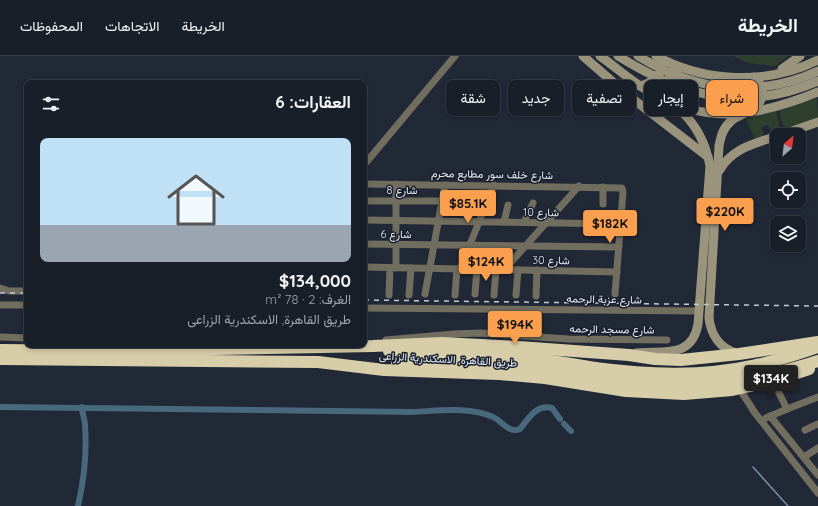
<!DOCTYPE html>
<html lang="ar">
<meta charset="utf-8">
<style>
:root{--surface:#191f29;--page:#222731;--text:#f1f3f6;--muted:#9fa2a8;--line:#373d46;--accent:#f99f4d}
body{margin:0;font-family:Quicksand,Vazirmatn,sans-serif;background:var(--page);color:var(--text);direction:rtl;height:100vh;display:flex;flex-direction:column;font-size:15px;white-space:nowrap}
*{box-sizing:border-box;margin:0}
p{font-size:13px;color:var(--muted)}
.icon{flex:none;width:22px;height:22px;fill:none;stroke:currentColor;stroke-width:2;stroke-linecap:round;stroke-linejoin:round}
.map{position:relative;flex:1;overflow:hidden;direction:ltr}
.side{position:absolute;left:24px;top:24px;width:343px;height:268px;display:flex;flex-direction:column;background:var(--surface);border-radius:8px;box-shadow:0 2px 6px #0003,0 0 0 1px var(--line);direction:rtl}
.side>*{flex:none}
.guide{position:absolute;left:379px;top:24px;width:379px;height:36px;direction:rtl;display:flex;gap:8px}
.needle{width:26px;rotate:28deg}
.tools{position:absolute;left:770px;top:72px;display:grid;gap:8px}
.tools a{display:grid;place-items:center;width:36px;height:36px;border-radius:8px;background:var(--surface);box-shadow:0 2px 6px #0003,0 0 0 1px var(--line);font-size:20px}
.price{position:absolute;translate:-50% -34px;padding:0 9px;border-radius:4px;background:var(--accent);color:#111;font-size:13px;line-height:26px;filter:drop-shadow(0 1px 2px #0008)}
.price::after{content:'';position:absolute;left:50%;top:24px;width:12px;height:9px;margin-left:-6px;background:inherit;clip-path:polygon(0 0,100% 0,50% 100%)}
.price.current{background:#222;color:#fff}
ul{padding:0;list-style:none}
li{display:grid;align-content:center;gap:8px;height:212px;padding:0 16px}
li span{display:grid;place-items:center;height:124px;border-radius:8px;color:#555}
li>.icon{margin-inline-start:auto}
span .icon{width:72px;height:72px;fill:#fffc;stroke-width:1}
li b{font-size:17px}
h2{display:flex;justify-content:space-between;align-items:center;height:48px;padding:0 16px;font-size:17px}
.chip{padding:0 14px;border-radius:8px;background:var(--surface);box-shadow:0 2px 6px #0003,0 0 0 1px var(--line);font-size:14px;line-height:36px}
.chip.current{background:var(--accent);color:#111}
header{display:flex;align-items:center;gap:24px;box-sizing:border-box;height:56px;padding:0 20px;background:var(--surface);border-bottom:1px solid var(--line)}
header strong{font-size:19px}
nav{display:flex;gap:22px;margin-inline-start:auto;font-size:14px}
.map>svg:first-child{display:block}
</style>
<header>
<strong>الخريطة</strong>
<nav><a>الخريطة</a><a>الاتجاهات</a><a>المحفوظات</a></nav>
</header>
<div class="map">
<svg width="818" height="450" viewBox="0 0 818 450">
<rect width="100%" height="100%" fill="#212937"/>
<g fill="#2e3f2d">
<path d="M 733,0 L 788,0 L 775,10 L 772,10 L 748,7 Z"/>
<path d="M 817,42 L 818,61 L 784,74 L 779,55 Z"/>
<path d="M 776,55 L 781,75 L 771,78 L 768,69 L 761,71 L 764,80 L 755,83 L 746,63 Z"/>
</g>
<g fill="none" stroke-linecap="round" stroke-linejoin="round">
<path stroke="#7890a1" stroke-width="1.5" d="M 753,411 L 788,450"/>
<g stroke="#48687c" stroke-width="6">
<path d="M 0,351 L 412,356 C 438,355 469,350 493,361 C 502,365 509,378 520,373 C 529,362 536,348 552,352 L 560,363"/>
<path d="M 564,368 L 571,375"/>
<path d="M 78,450 C 84,424 87,396 85,369 C 85,363 82,358 82,351"/>
</g>
<g stroke="#716d5f" stroke-width="7">
<path d="M 364,109 L 455,0"/>
<path d="M 364,128 L 622,132 L 623,136 L 615,238"/>
<path d="M 396,128 L 396,212"/>
<path d="M 364,145 L 487,145"/>
<path d="M 603,148 L 603,131"/>
<path d="M 364,164 L 621,168"/>
<path d="M 504,166 L 508,149"/>
<path d="M 524,166 L 533,147"/>
<path d="M 364,188 L 619,191"/>
<path d="M 364,211 L 617,216"/>
<path d="M 460,213 L 494,129"/>
<path d="M 504,214 L 579,130"/>
<path d="M 0,232 L 9,235 L 27,235"/>
<path d="M 425,238 L 445,129"/>
<path d="M 475,238 L 477,213"/>
<path d="M 389,239 L 390,212"/>
<path d="M 409,239 L 411,212"/>
<path d="M 455,239 L 457,213"/>
<path d="M 494,239 L 496,214"/>
<path d="M 516,239 L 518,214"/>
<path d="M 536,240 L 537,214"/>
<path d="M 0,249 L 27,249"/>
<path d="M 364,252 L 699,255"/>
<path d="M 0,281 L 27,282"/>
<path d="M 386,284 L 454,278 L 480,277 L 569,283 L 667,284"/>
<path d="M 773,325 L 787,353"/>
<path d="M 739,332 L 755,357 L 818,437"/>
<path d="M 770,360 L 818,419"/>
<path d="M 766,362 L 787,353 L 818,341"/>
<path d="M 805,374 L 818,368"/>
<path d="M 804,401 L 818,392"/>
</g>
<g stroke="#9a947d" stroke-width="9">
<path d="M 583,0 L 629,40 L 708,101"/>
<path d="M 600,0 C 617,12 632,26 650,36 C 707,70 760,60 818,36"/>
<path d="M 656,0 C 706,27 767,29 818,4"/>
<path d="M 782,13 L 800,0"/>
<path d="M 640,30 C 651,28 665,16 662,5"/>
<path d="M 781,79 L 818,66"/>
<path d="M 719,115 C 732,92 754,88 777,80"/>
<path d="M 636,297 C 663,294 692,303 698,268 L 710,110 C 706,89 698,71 682,56 C 678,51 670,48 666,42 C 661,32 671,15 680,12"/>
<path d="M 736,297 C 720,292 711,279 709,262 L 719,90 C 721,80 723,72 731,65 C 741,56 762,55 762,37 C 762,30 759,26 754,21"/>
</g>
<g stroke="#d7cda9" stroke-width="12">
<path d="M 0,294 L 109,295 L 373,290 L 442,287 L 519,291 L 629,299 L 655,303 L 681,304 L 739,298 L 818,286"/>
<path d="M 389,295 C 412,301 439,296 463,297 C 507,299 551,304 595,312"/>
<path d="M 0,303 L 318,306 L 384,314 L 499,318 L 545,322 L 626,335 L 684,338 L 732,334 L 773,325 L 809,313"/>
<path d="M 397,307 L 414,306 L 524,311 L 562,316 L 599,322"/>
</g>
<g stroke="#c5cbd5" stroke-width="1.5" stroke-dasharray="5 5" stroke-linecap="butt">
<path d="M 0,237 L 27,237"/>
<path d="M 364,244 L 818,250"/>
</g>
<g stroke="#9a947d" stroke-width="9">
<path d="M 618,0 C 684,41 743,57 818,25"/>
<path d="M 638,0 C 695,35 756,43 818,15"/>
</g>
<g stroke="#d7cda9" stroke-width="12">
<path d="M 595,312 C 649,319 702,321 756,309 C 777,305 798,298 818,291"/>
<path d="M 599,322 C 673,333 746,329 818,305"/>
</g>
</g>
<g text-anchor="middle" stroke-width="3" stroke-linejoin="round" paint-order="stroke">
<g font-size="11" fill="#e9eef7" stroke="#181f2c">
<text transform="translate(492 118) rotate(1)" y="4">شارع خلف سور مطابع محرم</text>
<text x="402" y="138">شارع 8</text>
<text transform="translate(541 156) rotate(1)" y="4">شارع 10</text>
<text transform="translate(396 178) rotate(1)" y="4">شارع 6</text>
<text transform="translate(551 204) rotate(1)" y="4">شارع 30</text>
<text transform="translate(604 243) rotate(1)" y="4">شارع عزبة الرحمه</text>
<text transform="translate(612 273) rotate(1)" y="4">شارع مسجد الرحمه</text>
<text transform="translate(448 303) rotate(3)" y="4">طريق القاهرة, الاسكندرية الزراعى</text>
</g>
</g>
</svg>
<div class="tools">
<a><svg class="needle" viewBox="-14 -14 28 28"><path d="M0-13l5 13h-10z" fill="#e53935"/><path d="M0 13l5-13h-10z" fill="#9fa2a8"/></svg></a>
<a><svg class="icon" aria-label="locate" viewBox="0 0 24 24"><circle cx="12" cy="12" r="6"/><path d="M12 2v4M12 18v4M2 12h4M18 12h4"/></svg></a>
<a><svg class="icon" aria-label="layers" viewBox="0 0 24 24"><path d="M12 4l9 5-9 5-9-5zM3 14l9 5 9-5"/></svg></a>
</div>
<b class="price" style="left:468px;top:168px">$85.1K</b>
<b class="price" style="left:725px;top:176px">$220K</b>
<b class="price" style="left:610px;top:188px">$182K</b>
<b class="price" style="left:486px;top:226px">$124K</b>
<b class="price" style="left:515px;top:289px">$194K</b>
<b class="price current" style="left:771px;top:343px">$134K</b>
<div class="guide">
<a class="chip current">شراء</a>
<a class="chip">إيجار</a>
<a class="chip">تصفية</a>
<a class="chip">جديد</a>
<a class="chip">شقة</a>
</div>
<section class="side">
<h2>العقارات: 6<svg class="icon" aria-label="filters" viewBox="0 0 24 24"><path d="M4 7h16M4 17h16"/><circle cx="9" cy="7" r="2"/><circle cx="15" cy="17" r="2"/></svg></h2>
<ul>
<li><span style="background:linear-gradient(#bfe0f5 70%,#9aa5b1 0)"><svg class="icon" aria-label="home" viewBox="0 0 24 24"><path d="M3 11l9-7 9 7M6 9v11h12V9"/></svg></span><div><b>$134,000</b><p>الغرف: 2 · 78 m²</p><p>طريق القاهرة, الاسكندرية الزراعى</p></div></li>
</ul>
</section>
</div>
